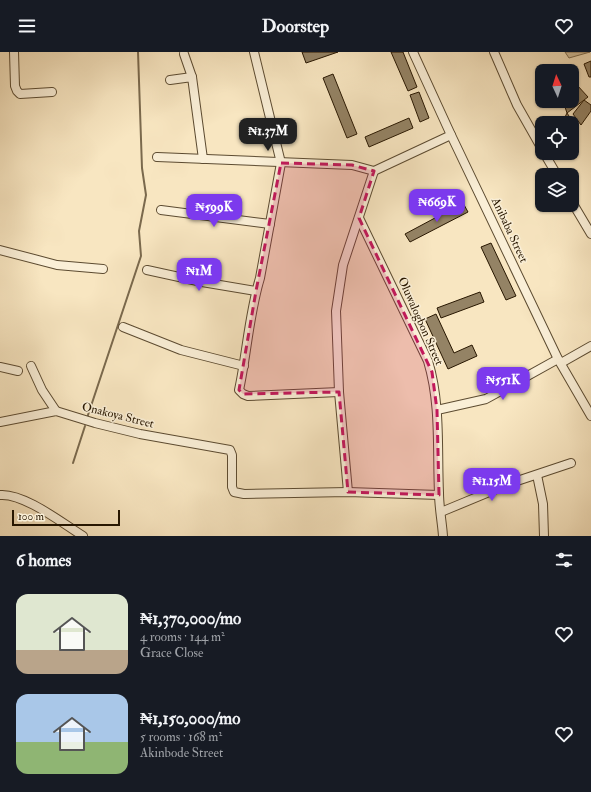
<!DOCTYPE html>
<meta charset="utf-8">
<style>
:root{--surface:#171b24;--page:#20242c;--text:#f1f3f6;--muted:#9ea1a6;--accent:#7c3aed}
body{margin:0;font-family:"IM FELL Double Pica",serif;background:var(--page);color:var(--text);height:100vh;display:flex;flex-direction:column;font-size:15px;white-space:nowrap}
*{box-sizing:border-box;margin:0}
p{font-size:13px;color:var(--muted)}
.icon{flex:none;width:22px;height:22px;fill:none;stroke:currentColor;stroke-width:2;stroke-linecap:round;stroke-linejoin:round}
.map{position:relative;height:484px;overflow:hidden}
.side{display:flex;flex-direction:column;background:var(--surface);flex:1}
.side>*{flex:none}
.needle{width:26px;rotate:356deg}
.fabs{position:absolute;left:535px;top:12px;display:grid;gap:8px}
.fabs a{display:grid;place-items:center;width:44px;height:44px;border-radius:8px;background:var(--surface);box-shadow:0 1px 3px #0004;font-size:20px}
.scale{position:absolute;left:12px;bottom:10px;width:108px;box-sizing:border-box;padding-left:4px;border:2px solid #281701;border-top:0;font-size:11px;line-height:14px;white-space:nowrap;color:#281701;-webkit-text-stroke:3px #faefd7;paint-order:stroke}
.price{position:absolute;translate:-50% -34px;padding:0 9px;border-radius:8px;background:var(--accent);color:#fff;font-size:13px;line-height:26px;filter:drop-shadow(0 1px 2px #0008)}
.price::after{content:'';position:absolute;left:50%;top:24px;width:12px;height:9px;margin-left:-6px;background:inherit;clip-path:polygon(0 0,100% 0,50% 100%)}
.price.selected{background:#222;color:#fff}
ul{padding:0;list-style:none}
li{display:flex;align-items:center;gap:12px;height:100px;padding:0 16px}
li span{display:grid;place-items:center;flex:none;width:112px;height:80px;border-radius:12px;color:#555}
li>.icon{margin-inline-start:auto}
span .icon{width:48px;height:48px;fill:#fffc;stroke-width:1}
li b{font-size:17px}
h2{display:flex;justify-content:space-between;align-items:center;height:48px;padding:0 16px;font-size:17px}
header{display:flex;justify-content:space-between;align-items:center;height:52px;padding:0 16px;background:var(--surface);font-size:18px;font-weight:800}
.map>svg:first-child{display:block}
</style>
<header><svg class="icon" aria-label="menu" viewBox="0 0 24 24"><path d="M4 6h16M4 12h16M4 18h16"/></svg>Doorstep<svg class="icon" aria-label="heart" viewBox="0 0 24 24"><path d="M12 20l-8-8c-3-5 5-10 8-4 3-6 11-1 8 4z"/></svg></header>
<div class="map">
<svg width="591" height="484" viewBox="0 0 591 484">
<rect width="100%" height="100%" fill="#f8e6c1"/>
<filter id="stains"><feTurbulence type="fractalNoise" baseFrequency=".005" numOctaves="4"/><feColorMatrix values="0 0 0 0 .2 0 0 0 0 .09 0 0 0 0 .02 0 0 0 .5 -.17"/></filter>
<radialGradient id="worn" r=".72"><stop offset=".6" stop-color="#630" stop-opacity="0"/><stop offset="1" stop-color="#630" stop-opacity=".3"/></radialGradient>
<path fill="#d5c3a0" stroke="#7e6d50" d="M 565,0 L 590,0 L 569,6 Z"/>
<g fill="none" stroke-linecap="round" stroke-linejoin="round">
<g stroke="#7a694d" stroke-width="2">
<path d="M 87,366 L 141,204 L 139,179 L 146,143 L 142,116 L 138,0"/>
<path d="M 73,411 L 85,374"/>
</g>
</g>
<g fill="#948365" stroke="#281701">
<path d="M 302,0 L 338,0 L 306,11 Z"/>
<path d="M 391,0 L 403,0 L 417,35 L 408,39 Z"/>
<path d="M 591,9 L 591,25 L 589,25 L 584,12 Z"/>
<path d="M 333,22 L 357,82 L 347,86 L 323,26 Z"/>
<path d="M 577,33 L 588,45 L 567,61 L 563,49 L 572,49 L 572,37 Z"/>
<path d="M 419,40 L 429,66 L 420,70 L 410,43 Z"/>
<path d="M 584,48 L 591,53 L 591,59 L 581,73 L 573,62 Z"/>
<path d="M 567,61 L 577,76 L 572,79 L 572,71 L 562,71 Z"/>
<path d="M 409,66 L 413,76 L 369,95 L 365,85 Z"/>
<path d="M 463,151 L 468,160 L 410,190 L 405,182 Z"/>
<path d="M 491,191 L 516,244 L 506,248 L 481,195 Z"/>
<path d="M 480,240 L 484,250 L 441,266 L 437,256 Z"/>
<path d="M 436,262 L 454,301 L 472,293 L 477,304 L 448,317 L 425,267 Z"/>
</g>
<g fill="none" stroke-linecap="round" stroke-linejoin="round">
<defs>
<g id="minor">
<path d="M 14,0 L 15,34 L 17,39 L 20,42 L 52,40"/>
<path d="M 254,0 L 281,111 L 260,226 C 249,262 247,301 239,338 L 243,342 L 248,344 L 339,340"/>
<path d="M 413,0 L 451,83 L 558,307 L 591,364"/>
<path d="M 494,0 L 517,53 L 542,97"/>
<path d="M 184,2 L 192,25"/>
<path d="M 170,28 L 192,25 L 203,107"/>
<path d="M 544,101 L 557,123"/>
<path d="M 157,105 L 352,113 L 374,119"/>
<path d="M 572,150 L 591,182"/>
<path d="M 161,158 L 270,172"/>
<path d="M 359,166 L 428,309 C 441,352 437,397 439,441 C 439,455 442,470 443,484"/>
<path d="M 0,198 L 57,213 L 103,217"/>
<path d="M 147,218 L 202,230 L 256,239"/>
<path d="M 123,275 L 181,298 L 244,314"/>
<path d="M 561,311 L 591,294"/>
<path d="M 31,314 L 42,338 L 56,359"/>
<path d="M 0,315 L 18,319"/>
<path d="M 437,358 L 486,347 L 558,307"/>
<path d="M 0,370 L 56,359 L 95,371 L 140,382 L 230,398 L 232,403 L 232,435 L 234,440 L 244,442 L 348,440 L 439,443"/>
<path d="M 537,423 L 543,452 L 544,484"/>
<path d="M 348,440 L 339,340 L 336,259 L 343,213 L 374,119 L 451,83"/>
<path d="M 0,443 C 24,441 62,471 83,484"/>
<path d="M 441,460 L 511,431 L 571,411"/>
</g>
</defs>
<use href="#minor" stroke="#5c4b31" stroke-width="10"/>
<use href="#minor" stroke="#faefd7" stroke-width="8"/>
</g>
<path fill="#c2185b" fill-opacity="0.2" stroke="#c2185b" stroke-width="3" stroke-dasharray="8 5" stroke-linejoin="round" d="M 281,111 L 352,113 L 374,119 L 359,166 L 432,320 L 437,358 L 439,443 L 348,440 L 339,340 L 243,342 L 239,338 L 256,239 Z"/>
<g text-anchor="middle" stroke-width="3" stroke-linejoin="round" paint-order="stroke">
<g font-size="12" fill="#281701" stroke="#faefd7">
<text transform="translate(510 178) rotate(65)" y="4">Anibaba Street</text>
<text transform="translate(421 269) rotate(66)" y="4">Oluwalogbon Street</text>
<text transform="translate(118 363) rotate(14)" y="4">Onakoya Street</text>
</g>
</g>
<rect width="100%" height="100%" filter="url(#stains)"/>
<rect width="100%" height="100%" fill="url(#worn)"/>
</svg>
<div class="fabs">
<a><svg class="needle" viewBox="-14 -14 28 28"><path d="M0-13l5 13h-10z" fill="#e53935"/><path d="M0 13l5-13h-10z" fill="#9ea1a6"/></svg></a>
<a><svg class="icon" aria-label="locate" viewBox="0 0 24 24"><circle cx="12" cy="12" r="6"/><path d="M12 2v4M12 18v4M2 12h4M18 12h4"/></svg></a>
<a><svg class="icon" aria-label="layers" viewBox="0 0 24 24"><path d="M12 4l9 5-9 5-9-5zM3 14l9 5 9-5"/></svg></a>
</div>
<div class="scale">100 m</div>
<b class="price selected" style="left:268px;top:100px">₦1.37M</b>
<b class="price" style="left:437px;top:171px">₦669K</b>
<b class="price" style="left:214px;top:176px">₦599K</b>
<b class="price" style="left:199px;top:240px">₦1M</b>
<b class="price" style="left:503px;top:349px">₦551K</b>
<b class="price" style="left:492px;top:450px">₦1.15M</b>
</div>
<section class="side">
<h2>6 homes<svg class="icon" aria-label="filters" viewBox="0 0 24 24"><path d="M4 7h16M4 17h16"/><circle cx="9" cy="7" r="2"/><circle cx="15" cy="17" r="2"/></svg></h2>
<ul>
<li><span style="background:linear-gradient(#dfe7d0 70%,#b9a48a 0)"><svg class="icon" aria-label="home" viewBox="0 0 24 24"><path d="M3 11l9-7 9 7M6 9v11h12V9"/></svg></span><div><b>₦1,370,000/mo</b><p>4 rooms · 144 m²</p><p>Grace Close</p></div><svg class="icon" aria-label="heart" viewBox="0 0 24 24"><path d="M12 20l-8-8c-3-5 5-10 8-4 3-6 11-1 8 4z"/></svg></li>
<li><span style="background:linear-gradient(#a9c7e8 60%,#8fb573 0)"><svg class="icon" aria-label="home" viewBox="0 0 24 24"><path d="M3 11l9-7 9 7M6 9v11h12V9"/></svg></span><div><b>₦1,150,000/mo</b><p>5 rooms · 168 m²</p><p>Akinbode Street</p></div><svg class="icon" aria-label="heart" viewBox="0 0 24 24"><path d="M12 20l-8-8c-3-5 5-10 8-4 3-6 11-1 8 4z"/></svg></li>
</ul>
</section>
